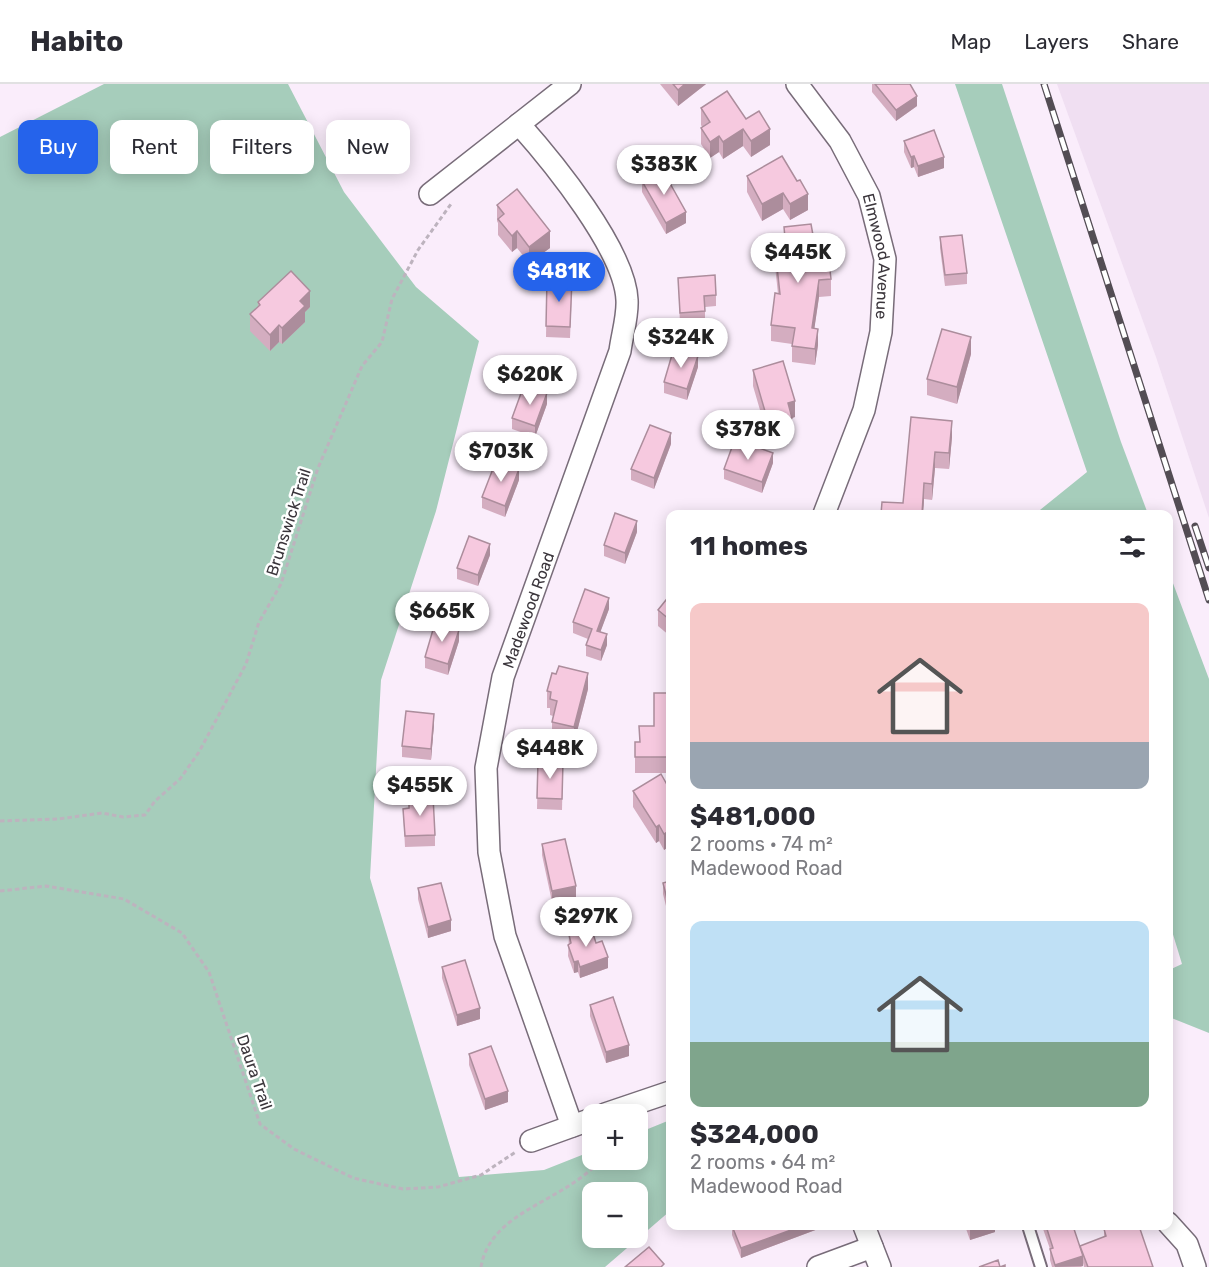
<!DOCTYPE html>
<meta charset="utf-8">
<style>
:root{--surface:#fff;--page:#f2f2f3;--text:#2b2b33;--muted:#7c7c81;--line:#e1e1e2;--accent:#2563eb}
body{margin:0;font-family:Rubik,sans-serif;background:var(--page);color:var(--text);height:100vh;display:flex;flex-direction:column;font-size:22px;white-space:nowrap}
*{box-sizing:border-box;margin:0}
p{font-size:20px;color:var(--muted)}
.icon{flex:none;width:33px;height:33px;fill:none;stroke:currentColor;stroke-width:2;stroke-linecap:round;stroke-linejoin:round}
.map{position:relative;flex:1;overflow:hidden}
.side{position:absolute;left:666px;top:426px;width:507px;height:720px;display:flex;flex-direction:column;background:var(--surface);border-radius:12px;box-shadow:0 3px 15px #0003}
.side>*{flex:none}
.banner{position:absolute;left:18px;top:36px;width:558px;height:54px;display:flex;gap:12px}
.controls{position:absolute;left:582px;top:1020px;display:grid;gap:12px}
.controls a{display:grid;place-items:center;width:66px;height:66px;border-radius:12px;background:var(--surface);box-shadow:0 3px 15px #0003;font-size:30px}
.price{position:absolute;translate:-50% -51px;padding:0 14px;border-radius:21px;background:#fff;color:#222;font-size:20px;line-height:39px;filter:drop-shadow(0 2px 3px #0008)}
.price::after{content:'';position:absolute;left:50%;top:36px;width:18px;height:14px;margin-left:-9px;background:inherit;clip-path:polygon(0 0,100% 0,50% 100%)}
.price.on{background:var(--accent);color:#fff}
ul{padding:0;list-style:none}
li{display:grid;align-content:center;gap:12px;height:318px;padding:0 24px}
li span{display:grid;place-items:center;height:186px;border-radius:12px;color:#555}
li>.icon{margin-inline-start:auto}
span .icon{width:108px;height:108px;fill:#fffc;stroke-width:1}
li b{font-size:26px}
h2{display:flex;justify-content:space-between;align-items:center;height:72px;padding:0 24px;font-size:26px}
.chip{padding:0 21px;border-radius:12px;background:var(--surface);box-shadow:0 3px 15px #0003;font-size:21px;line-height:54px}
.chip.on{background:var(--accent);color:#fff}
header{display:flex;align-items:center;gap:36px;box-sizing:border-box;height:84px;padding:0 30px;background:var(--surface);border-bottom:2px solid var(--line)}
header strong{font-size:28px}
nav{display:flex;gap:33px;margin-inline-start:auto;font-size:21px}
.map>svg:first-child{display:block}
</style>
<header>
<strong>Habito</strong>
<nav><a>Map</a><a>Layers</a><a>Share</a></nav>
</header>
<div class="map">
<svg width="1209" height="1183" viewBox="0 0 1209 1183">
<rect width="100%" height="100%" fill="#faedfb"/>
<path fill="#f0dff2" d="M 1057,0 L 1209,0 L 1209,434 L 1156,273 Z"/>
<g fill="#a6cdbb" fill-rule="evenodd">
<path d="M 104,0 L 288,0 L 344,108 L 416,203 L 479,257 L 436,427 L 381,596 L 370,794 L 459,1093 L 544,1086 L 592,1067 L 592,1076 L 638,1076 L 638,1049 L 670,1036 L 670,1127 L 605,1183 L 0,1183 L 0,53 ZM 592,1108 L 638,1108 L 638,1154 L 592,1154 Z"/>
<path d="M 955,0 L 1002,0 L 1121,358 L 1148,430 L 1035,430 L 1087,388 Z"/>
<path d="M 1168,486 L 1209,595 L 1209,949 L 1169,933 L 1169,886 L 1182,880 L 1168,834 Z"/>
</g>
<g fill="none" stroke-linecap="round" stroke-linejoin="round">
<defs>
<path id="lane" d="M 1028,1142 L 1041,1183"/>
<g id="street">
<path id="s1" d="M 797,0 L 840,57 L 869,112 L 885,175 L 881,248 L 864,326 L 824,430"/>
<path d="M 519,40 C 552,77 625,166 627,216 C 628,232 622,251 620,267 L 503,593 L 486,684 L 489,768 L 505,852 L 572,1042"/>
<path d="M 430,110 L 570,0"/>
<path d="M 605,1030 L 670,1008"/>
<path d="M 531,1057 L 592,1035"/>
<path d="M 1168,1139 L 1187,1160 L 1195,1183"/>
<path d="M 864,1142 L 880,1183"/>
<path d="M 818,1183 L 872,1163"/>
</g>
</defs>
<use href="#lane" stroke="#786c79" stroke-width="14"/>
<use href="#street" stroke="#786c79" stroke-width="24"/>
<g stroke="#bdb3be" stroke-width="3" stroke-dasharray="4.5 3" stroke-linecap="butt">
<path d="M 0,737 L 58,735 L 102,729 L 123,733 L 145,731 L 155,717 L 180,695 L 199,668 L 246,580 L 259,538 L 281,500 L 318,384 L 362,282 L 382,258 L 392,215 L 418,166 L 451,120"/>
<path d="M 0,807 L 46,802 L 124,815 L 182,849 L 209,888 L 260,1040 L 294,1065 L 353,1094 L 403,1105 L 438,1103 L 481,1091 L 517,1067"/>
<path d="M 481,1183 C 488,1140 534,1124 567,1103 C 577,1097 587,1089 597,1081 L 598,1076"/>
</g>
<use href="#lane" stroke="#fff" stroke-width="10"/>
<use href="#street" stroke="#fff" stroke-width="21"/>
<defs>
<g id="rail">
<path d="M 1044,0 L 1209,516"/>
<path d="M 1195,442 L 1209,484"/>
</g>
</defs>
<use href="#rail" stroke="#534d54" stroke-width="7"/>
<use href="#rail" stroke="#fff" stroke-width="4.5" stroke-dasharray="14" stroke-linecap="butt"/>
</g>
<g fill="#d4adc0">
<path d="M 660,0 L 706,0 L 678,22 Z"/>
<path d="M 872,0 L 910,0 L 917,22 L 896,37 L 872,8 Z"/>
<path d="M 701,24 L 746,35 L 770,61 L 751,73 L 743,62 L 723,75 L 719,68 L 710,74 L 701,60 L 701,44 L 702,43 L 701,41 Z"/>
<path d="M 904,57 L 944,84 L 918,93 L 914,83 L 911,84 L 904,68 Z"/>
<path d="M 782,72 L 808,126 L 790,136 L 783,125 L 762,137 L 747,108 L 747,92 Z"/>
<path d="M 642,97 L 686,139 L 666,150 L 642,108 Z"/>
<path d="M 497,121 L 550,164 L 529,179 L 517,164 L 512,168 L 498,151 L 498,139 L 497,137 Z"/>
<path d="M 784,143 L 818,179 L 831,195 L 831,212 L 819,213 L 814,245 L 818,261 L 815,281 L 792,278 L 792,260 L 771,257 L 771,241 L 778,210 L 774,172 L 774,155 L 784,154 Z"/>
<path d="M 940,153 L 967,189 L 967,200 L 945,202 L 940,164 Z"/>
<path d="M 678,194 L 716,211 L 716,222 L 705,223 L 705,238 L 680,240 Z"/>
<path d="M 547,195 L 572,206 L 570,254 L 546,253 Z"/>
<path d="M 258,218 L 310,223 L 305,228 L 305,238 L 282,260 L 279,258 L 270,267 L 250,247 L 250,230 L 258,223 Z"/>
<path d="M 971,270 L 957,320 L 927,311 L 927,295 Z"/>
<path d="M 698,283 L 687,316 L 664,309 L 664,298 Z"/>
<path d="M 753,286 L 795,333 L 792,334 L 792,350 L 769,357 L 753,302 Z"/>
<path d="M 547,320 L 535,353 L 512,345 L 512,334 Z"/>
<path d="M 911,333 L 952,353 L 949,385 L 935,384 L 932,416 L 924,415 L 923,430 L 881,430 L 903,419 Z"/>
<path d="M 671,360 L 654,405 L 631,396 L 631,385 Z"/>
<path d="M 773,379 L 762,409 L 724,395 L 724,385 Z"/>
<path d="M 519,396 L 505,433 L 482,424 L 482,413 Z"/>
<path d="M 637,448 L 625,480 L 604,472 L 604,461 Z"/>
<path d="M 490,471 L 478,502 L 457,495 L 457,484 Z"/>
<path d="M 670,511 L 670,552 L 658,542 L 658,526 Z"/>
<path d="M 609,525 L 600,548 L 607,561 L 601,577 L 586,572 L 586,561 L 588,555 L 573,549 L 573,538 Z"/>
<path d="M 459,557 L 448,591 L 425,584 L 425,573 Z"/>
<path d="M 588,605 L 574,659 L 552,654 L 552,638 L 553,632 L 550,631 L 550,624 L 547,624 L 547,607 Z"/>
<path d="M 670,609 L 670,689 L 635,689 L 635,673 L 639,658 L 654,642 Z"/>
<path d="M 434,640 L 431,676 L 402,673 L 402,662 Z"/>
<path d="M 538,677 L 563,678 L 562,726 L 537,725 Z"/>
<path d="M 670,706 L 670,762 L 664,766 L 659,757 L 656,759 L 633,723 L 633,707 Z"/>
<path d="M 409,714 L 435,751 L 435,762 L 405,763 L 403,725 L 409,724 Z"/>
<path d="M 542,760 L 576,813 L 552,818 L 542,771 Z"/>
<path d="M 670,797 L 670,838 L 663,810 L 663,799 Z"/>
<path d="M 418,804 L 451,847 L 428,854 L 418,815 Z"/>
<path d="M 569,851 L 596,859 L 608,884 L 580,894 L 578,888 L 574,889 L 568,872 Z"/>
<path d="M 442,883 L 480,935 L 457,942 L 442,894 Z"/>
<path d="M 590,921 L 629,972 L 606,979 L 590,932 Z"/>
<path d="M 469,970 L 508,1018 L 485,1026 L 469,981 Z"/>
<path d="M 732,1142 L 818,1142 L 818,1145 L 741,1174 L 732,1151 Z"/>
<path d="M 965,1142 L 998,1142 L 995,1142 L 995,1148 L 970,1156 Z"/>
<path d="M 1042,1142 L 1073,1142 L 1080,1165 L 1080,1162 L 1104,1153 L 1104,1145 L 1127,1145 L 1153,1183 L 1084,1183 L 1083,1179 L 1083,1182 L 1081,1183 L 1052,1183 L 1050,1176 L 1050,1165 Z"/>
</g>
<g fill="#ac8d9c">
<path d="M 685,0 L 706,0 L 678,22 L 678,6 Z"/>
<path d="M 917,12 L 917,22 L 896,37 L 896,26 Z"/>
<path d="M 743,45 L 743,62 L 723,75 L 723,58 Z"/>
<path d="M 770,45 L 770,61 L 751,73 L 751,57 Z"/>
<path d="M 719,52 L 719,68 L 710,74 L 710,58 Z"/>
<path d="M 914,72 L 914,83 L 911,84 L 911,73 Z"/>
<path d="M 944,73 L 944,84 L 918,93 L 918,82 Z"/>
<path d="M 783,109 L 783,125 L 762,137 L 762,120 Z"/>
<path d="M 808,110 L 808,126 L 790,136 L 790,120 Z"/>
<path d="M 686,128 L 686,139 L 666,150 L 666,139 Z"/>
<path d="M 517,147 L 517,164 L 512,168 L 512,152 Z"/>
<path d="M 550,147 L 550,164 L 529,179 L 529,163 Z"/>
<path d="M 819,196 L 819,213 L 812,261 L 812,244 Z"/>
<path d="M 310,207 L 310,223 L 305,228 L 305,238 L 282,260 L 282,244 L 300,217 Z"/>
<path d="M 279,241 L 279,258 L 270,267 L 270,251 Z"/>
<path d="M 818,245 L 818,261 L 815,281 L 815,265 Z"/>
<path d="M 971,253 L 971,270 L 957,320 L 957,303 Z"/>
<path d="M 698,272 L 698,283 L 687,316 L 687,305 Z"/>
<path d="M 547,309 L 547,320 L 535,353 L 535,342 Z"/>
<path d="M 795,317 L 795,333 L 788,335 L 788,319 Z"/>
<path d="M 792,334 L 792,350 L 769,357 L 769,341 Z"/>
<path d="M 952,337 L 952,353 L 949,385 L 949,369 Z"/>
<path d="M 671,349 L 671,360 L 654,405 L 654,394 Z"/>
<path d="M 935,368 L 935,384 L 932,416 L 932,400 Z"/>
<path d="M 773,369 L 773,379 L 762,409 L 762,398 Z"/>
<path d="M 519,385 L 519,396 L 505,433 L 505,422 Z"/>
<path d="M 924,399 L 924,415 L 923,430 L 922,430 Z"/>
<path d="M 637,437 L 637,448 L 625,480 L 625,469 Z"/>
<path d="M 490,460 L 490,471 L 478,502 L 478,491 Z"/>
<path d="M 609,514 L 609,525 L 597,557 L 597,547 Z"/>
<path d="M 459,546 L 459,557 L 448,591 L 448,580 Z"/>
<path d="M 607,550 L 607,561 L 601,577 L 601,566 Z"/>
<path d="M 588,589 L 588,605 L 574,659 L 574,643 Z"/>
<path d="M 434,630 L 434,640 L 431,676 L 431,665 Z"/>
<path d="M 659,741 L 659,757 L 656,759 L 656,743 Z"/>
<path d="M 670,746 L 670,762 L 664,766 L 664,750 Z"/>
<path d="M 576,802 L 576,813 L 552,818 L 552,807 Z"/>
<path d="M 451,836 L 451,847 L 428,854 L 428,843 Z"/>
<path d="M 608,873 L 608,884 L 580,894 L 580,883 Z"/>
<path d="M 578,877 L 578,888 L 574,889 L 574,878 Z"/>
<path d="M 480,924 L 480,935 L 457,942 L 457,931 Z"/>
<path d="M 629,961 L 629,972 L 606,979 L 606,968 Z"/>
<path d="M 508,1007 L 508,1018 L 485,1026 L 485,1015 Z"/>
<path d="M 802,1142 L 818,1142 L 818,1145 L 741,1174 L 741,1164 Z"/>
<path d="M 982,1142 L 998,1142 L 995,1142 L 995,1148 L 970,1156 L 970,1145 Z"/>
<path d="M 1083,1172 L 1083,1182 L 1055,1183 L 1055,1181 Z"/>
</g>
<g fill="#f6c9df" stroke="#ac8d9c" stroke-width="1.5">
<path d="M 673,0 L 685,0 L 678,6 Z"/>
<path d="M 875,0 L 910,0 L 917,12 L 896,26 Z"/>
<path d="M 727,7 L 746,35 L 759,27 L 770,45 L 751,57 L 743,45 L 723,58 L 719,52 L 710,58 L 701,44 L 710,38 L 701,24 Z"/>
<path d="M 934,46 L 944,73 L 918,82 L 914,72 L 911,73 L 904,57 Z"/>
<path d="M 782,72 L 797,97 L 800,96 L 808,110 L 790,120 L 783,109 L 762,120 L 747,92 Z"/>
<path d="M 662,85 L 686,128 L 666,139 L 642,97 Z"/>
<path d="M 517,105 L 550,147 L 529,163 L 517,147 L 512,152 L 498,135 L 504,130 L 497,121 Z"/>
<path d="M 811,140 L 818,179 L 829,178 L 831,195 L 819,196 L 812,244 L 818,245 L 815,265 L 792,262 L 795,244 L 771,241 L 775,209 L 780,210 L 774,155 L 785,154 L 784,143 Z"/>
<path d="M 962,151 L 967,189 L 945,191 L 940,153 Z"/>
<path d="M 291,187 L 310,207 L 300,217 L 305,222 L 282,244 L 279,241 L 270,251 L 250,230 L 260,221 L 258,218 Z"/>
<path d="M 715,191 L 716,211 L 704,212 L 705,227 L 680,229 L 678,194 Z"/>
<path d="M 547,195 L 572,195 L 570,243 L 546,242 Z"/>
<path d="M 942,245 L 971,253 L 957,303 L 927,295 Z"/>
<path d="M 674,264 L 698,272 L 687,305 L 664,298 Z"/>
<path d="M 783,277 L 795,317 L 788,319 L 792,334 L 769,341 L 753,286 Z"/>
<path d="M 524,301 L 547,309 L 535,342 L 512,334 Z"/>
<path d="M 911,333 L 952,337 L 949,369 L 935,368 L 932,400 L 924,399 L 922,430 L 881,430 L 882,418 L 903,419 Z"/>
<path d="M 650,341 L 671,349 L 654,394 L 631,385 Z"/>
<path d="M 735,355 L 773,369 L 762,398 L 724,385 Z"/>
<path d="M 496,377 L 519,385 L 505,422 L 482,413 Z"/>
<path d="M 615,429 L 637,437 L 625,469 L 604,461 Z"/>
<path d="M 469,452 L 490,460 L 478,491 L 457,484 Z"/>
<path d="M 585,505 L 609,514 L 597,547 L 607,550 L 601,566 L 586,561 L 592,545 L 573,538 Z"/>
<path d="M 670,511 L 670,536 L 658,526 Z"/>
<path d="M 435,539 L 459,546 L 448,580 L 425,573 Z"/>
<path d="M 559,582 L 588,589 L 574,643 L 552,638 L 557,617 L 550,615 L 551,608 L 547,607 L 552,589 L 556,590 Z"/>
<path d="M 654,609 L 670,609 L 670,673 L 635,673 L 635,658 L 640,658 L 639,642 L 654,642 Z"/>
<path d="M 406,627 L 434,630 L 431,665 L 402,662 Z"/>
<path d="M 538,677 L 563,678 L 562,715 L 537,714 Z"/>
<path d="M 661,690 L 670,706 L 670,746 L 664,750 L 659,741 L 656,743 L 633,707 Z"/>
<path d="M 433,712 L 435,751 L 405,752 L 403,725 L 409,724 L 409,714 Z"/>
<path d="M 565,755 L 576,802 L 552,807 L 542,760 Z"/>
<path d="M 670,797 L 670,827 L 663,799 Z"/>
<path d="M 441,799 L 451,836 L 428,843 L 418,804 Z"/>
<path d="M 591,843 L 596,859 L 602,857 L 608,873 L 580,883 L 578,877 L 574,878 L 568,861 L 571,859 L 569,851 Z"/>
<path d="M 465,876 L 480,924 L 457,931 L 442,883 Z"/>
<path d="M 613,913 L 629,961 L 606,968 L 590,921 Z"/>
<path d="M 491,962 L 508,1007 L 485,1015 L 469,970 Z"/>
<path d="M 732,1142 L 802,1142 L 741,1164 Z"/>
<path d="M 969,1142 L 982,1142 L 970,1145 Z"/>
<path d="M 1046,1142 L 1073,1142 L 1083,1172 L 1055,1181 L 1050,1165 L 1053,1164 Z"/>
<path d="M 1112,1142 L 1126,1142 L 1127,1145 L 1136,1142 L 1139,1142 L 1153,1183 L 1088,1183 L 1080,1162 L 1106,1152 L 1104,1145 Z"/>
<path d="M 649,1163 L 664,1180 L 661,1183 L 625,1183 Z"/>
<path d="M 998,1176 L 1000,1183 L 1005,1181 L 1005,1183 L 979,1183 Z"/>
</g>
<g text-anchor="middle" stroke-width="5" stroke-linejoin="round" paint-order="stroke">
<g font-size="16" fill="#3a353b" stroke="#fff">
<text dy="6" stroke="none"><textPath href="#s1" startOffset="195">Elmwood Avenue</textPath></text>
<text transform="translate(288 438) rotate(-72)" y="6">Brunswick Trail</text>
<text transform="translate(528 526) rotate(-70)" y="6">Madewood Road</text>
<text transform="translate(255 988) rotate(71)" y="6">Daura Trail</text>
</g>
</g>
</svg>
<div class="controls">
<a>+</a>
<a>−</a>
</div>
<b class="price" style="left:664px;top:112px">$383K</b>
<b class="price" style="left:798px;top:200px">$445K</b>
<b class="price on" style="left:559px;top:219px">$481K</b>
<b class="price" style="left:681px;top:285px">$324K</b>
<b class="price" style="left:530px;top:322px">$620K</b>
<b class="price" style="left:748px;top:377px">$378K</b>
<b class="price" style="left:501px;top:399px">$703K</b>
<b class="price" style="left:442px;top:559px">$665K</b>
<b class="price" style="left:550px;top:696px">$448K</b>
<b class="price" style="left:420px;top:733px">$455K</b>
<b class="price" style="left:586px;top:864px">$297K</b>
<div class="banner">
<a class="chip on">Buy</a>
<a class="chip">Rent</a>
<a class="chip">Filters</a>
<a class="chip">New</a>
</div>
<section class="side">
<h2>11 homes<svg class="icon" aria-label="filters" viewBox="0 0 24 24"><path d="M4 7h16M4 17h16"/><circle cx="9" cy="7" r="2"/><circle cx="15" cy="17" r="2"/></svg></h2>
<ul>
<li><span style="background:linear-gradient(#f6c9c9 75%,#9aa5b1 0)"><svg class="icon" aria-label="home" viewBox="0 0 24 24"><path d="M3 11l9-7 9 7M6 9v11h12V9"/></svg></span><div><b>$481,000</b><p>2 rooms · 74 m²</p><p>Madewood Road</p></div></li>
<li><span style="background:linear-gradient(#bfe0f5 65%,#7fa58c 0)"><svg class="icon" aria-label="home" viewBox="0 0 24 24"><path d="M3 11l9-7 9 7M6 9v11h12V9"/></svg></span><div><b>$324,000</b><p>2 rooms · 64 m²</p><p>Madewood Road</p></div></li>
</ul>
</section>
</div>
